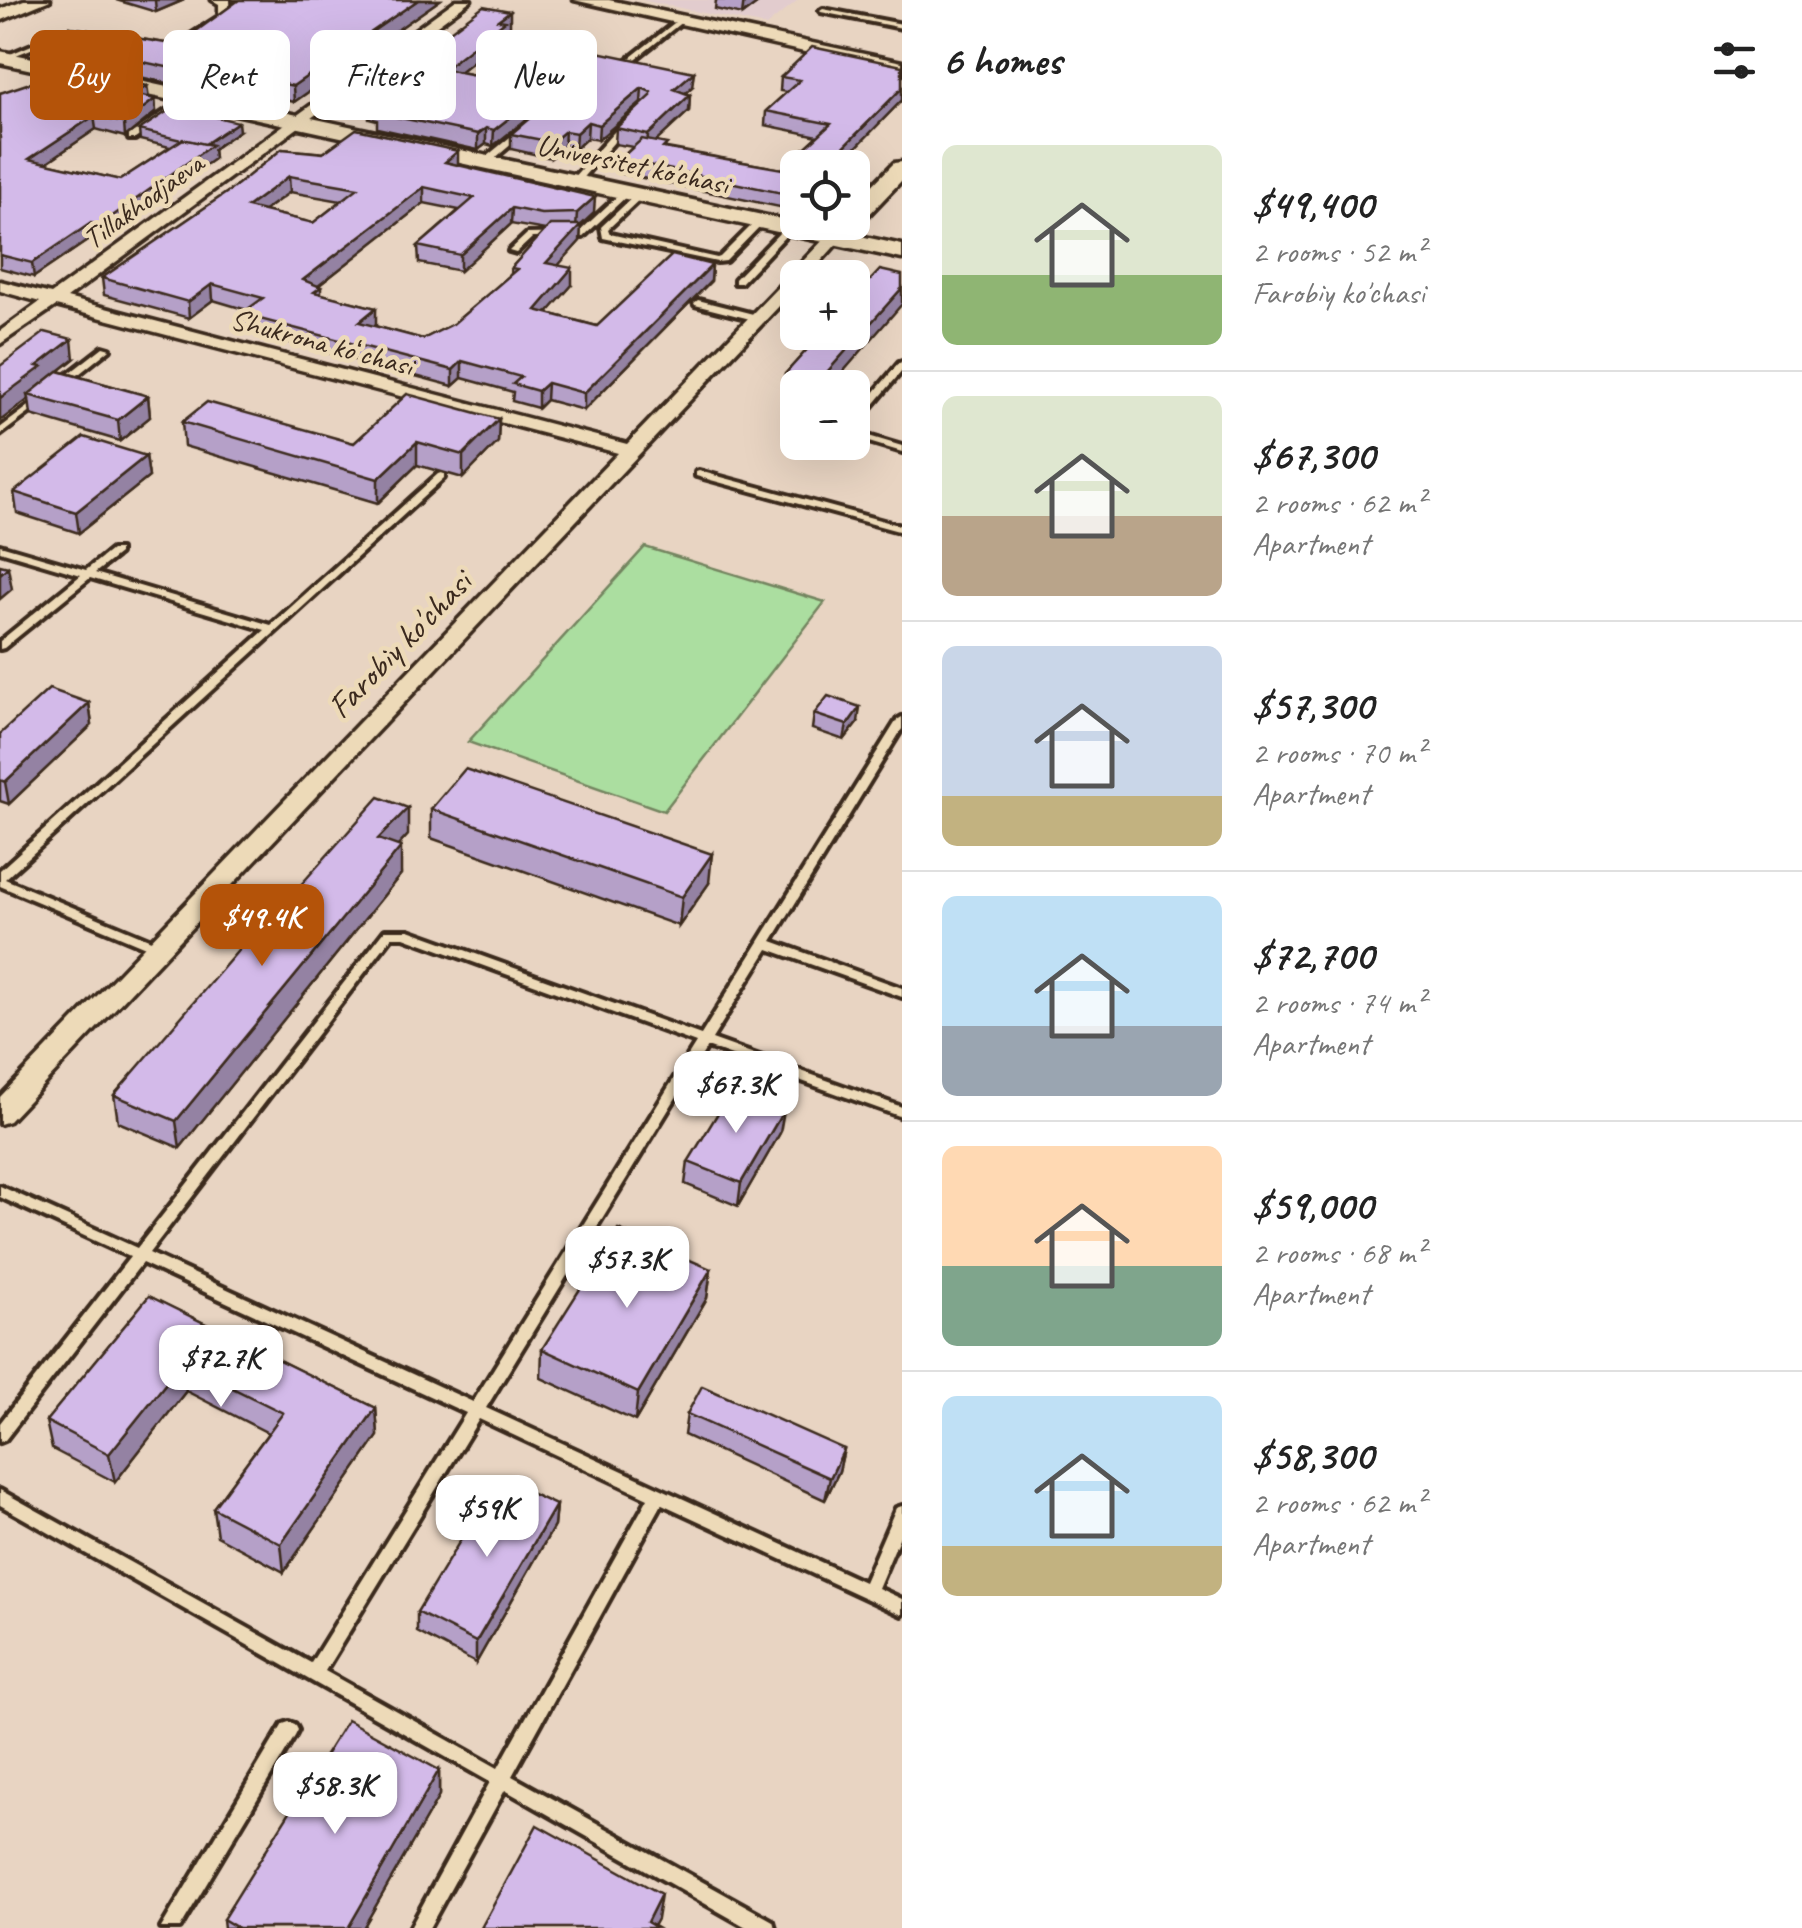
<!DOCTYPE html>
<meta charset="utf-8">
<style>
:root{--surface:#fff;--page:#f2f2f2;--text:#222;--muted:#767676;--line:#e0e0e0;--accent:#b45309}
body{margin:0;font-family:Caveat,sans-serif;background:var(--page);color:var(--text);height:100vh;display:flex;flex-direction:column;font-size:38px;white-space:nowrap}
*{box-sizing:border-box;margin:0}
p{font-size:32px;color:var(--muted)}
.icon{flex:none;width:55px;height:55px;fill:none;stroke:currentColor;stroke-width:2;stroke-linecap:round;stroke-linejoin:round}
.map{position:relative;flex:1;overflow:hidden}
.side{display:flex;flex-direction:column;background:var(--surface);width:900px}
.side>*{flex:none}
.hud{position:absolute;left:30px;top:30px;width:720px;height:90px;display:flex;gap:20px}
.buttons{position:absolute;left:780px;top:150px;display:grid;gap:20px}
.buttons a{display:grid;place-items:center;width:90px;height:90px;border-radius:15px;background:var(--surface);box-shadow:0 10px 40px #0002;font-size:50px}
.price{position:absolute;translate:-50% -85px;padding:0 22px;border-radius:20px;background:#fff;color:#222;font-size:32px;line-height:65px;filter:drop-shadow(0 2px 5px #0008)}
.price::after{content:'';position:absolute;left:50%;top:60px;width:30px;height:22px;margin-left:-15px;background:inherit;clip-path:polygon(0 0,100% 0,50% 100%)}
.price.selected{background:var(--accent);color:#fff}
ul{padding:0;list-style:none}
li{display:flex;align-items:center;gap:30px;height:250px;padding:0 40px}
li+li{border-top:2px solid var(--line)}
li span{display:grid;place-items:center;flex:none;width:280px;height:200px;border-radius:15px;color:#555}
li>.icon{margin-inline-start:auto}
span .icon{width:120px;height:120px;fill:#fffc;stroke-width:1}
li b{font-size:42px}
h2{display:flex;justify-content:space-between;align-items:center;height:120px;padding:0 40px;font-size:42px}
.chip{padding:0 35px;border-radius:15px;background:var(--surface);box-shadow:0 10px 40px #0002;font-size:35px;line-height:90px}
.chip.selected{background:var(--accent);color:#fff}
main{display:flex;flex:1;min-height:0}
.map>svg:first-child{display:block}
</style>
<main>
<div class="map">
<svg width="902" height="1928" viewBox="0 0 902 1928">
<rect width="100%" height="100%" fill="#e8d4c2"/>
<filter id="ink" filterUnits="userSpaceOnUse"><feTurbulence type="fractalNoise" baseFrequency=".01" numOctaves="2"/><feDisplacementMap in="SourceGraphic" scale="20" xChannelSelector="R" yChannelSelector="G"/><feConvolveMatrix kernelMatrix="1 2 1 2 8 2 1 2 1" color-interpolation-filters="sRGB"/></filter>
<g filter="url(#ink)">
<path fill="#e2ccce" d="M 642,0 L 798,0 L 766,26 Z"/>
<path fill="#abdea0" stroke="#73845f" stroke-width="2.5" d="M 645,547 L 825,602 L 664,811 L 468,742 Z"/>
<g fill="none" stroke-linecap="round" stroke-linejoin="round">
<defs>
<g id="lane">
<path d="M 823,9 L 902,24 L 902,28 L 821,12 L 820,11 Z"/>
<path d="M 678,20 L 683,21 L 632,62 L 637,67 L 636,68 L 632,68 L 626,63 L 626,61 Z"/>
<path d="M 60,33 L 90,39 L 87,41 L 61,37 L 6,59 L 1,58 Z"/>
<path d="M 188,96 L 195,98 L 135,139 L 129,139 L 129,135 Z"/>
<path d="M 623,122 L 630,124 L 577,184 L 571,184 L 571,180 Z"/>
<path d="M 521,128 L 528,130 L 487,165 L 481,165 L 481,161 Z"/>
<path d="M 623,191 L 630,193 L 583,237 L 532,238 L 516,253 L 509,251 L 527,234 L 578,233 Z"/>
<path d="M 636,194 L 643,196 L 608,229 L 610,234 L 717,258 L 720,257 L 757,220 L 764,222 L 726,261 L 717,262 L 603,238 L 601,227 Z"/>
<path d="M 786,226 L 793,228 L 741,283 L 735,283 L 735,279 Z"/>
<path d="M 698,300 L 761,316 L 762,318 L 758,321 L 695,305 L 694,303 Z"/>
<path d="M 103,347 L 110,349 L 64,386 L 58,386 L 58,382 Z"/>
<path d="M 902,362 L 902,371 L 855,427 L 852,428 L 852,419 L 899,363 Z"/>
<path d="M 41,397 L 46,400 L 44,402 L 0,435 L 0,428 Z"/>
<path d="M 852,431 L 902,446 L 902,452 L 852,437 Z"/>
<path d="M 699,471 L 902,526 L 902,532 L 696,476 L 696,472 Z"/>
<path d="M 441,473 L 444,474 L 444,478 L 5,879 L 163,945 L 165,948 L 163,951 L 155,951 L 0,886 L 0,870 L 265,630 L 90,578 L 4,648 L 0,649 L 0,641 L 81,575 L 0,551 L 0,545 L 86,570 L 111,550 L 119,550 L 119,554 L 95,573 L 271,625 L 438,474 Z"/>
<path d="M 902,717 L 902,729 L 772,941 L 902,988 L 902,997 L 768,949 L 712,1039 L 902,1107 L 902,1117 L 707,1047 L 486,1408 L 864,1582 L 896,1508 L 902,1506 L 902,1531 L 878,1588 L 902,1599 L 902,1615 L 662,1504 L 512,1776 L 773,1921 L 775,1928 L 748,1928 L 505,1790 L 429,1928 L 410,1928 L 490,1782 L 0,1505 L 0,1490 L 311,1663 L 466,1413 L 142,1263 L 5,1440 L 0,1442 L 0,1423 L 130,1257 L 0,1197 L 0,1186 L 137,1248 L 385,930 L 409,930 L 701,1035 L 897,720 ZM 392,937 L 404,937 L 696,1043 L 473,1402 L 149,1253 ZM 479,1419 L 648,1498 L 498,1768 L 325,1671 Z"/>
<path d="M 289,1722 L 295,1724 L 298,1730 L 295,1736 L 180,1928 L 161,1928 L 283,1724 Z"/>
</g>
<g id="street">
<path d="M 212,0 L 230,0 L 231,20 L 183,52 L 173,52 L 173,46 L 219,16 L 219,4 Z"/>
<path d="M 456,0 L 471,0 L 67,298 L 627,444 L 828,235 L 842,238 L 806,278 L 798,278 L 798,286 L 9,1121 L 0,1124 L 0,1097 L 618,453 L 56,306 L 0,344 L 0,331 L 40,302 L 0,291 L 0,281 L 51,294 Z"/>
</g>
<g id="secondary">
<path d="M 24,0 L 50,0 L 0,21 L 0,9 Z"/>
<path d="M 574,0 L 609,0 L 902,62 L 902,74 Z"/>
<path d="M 0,51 L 902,245 L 902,259 L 0,63 Z"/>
<path d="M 902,162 L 902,180 L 860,224 L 844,224 L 852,222 L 852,206 L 894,163 Z"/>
</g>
</defs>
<use href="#lane" stroke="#3b2a1e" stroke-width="8"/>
<use href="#street" stroke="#3b2a1e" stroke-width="7"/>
<use href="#secondary" stroke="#3b2a1e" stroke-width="7"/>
<use href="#lane" fill="#eddab8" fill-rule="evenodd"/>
<use href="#street" fill="#eddab8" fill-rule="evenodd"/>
<use href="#secondary" fill="#eddab8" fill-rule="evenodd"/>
</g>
<g fill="#b5a0c8" stroke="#3b2a1e" stroke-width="2.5" fill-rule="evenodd">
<path d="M 116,0 L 184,0 L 156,12 Z"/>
<path d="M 232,0 L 440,0 L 294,102 L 267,96 L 266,81 L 212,70 L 197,81 L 182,78 L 172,84 L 66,61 L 64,45 L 72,41 L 70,27 L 189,47 L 188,37 L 235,3 Z"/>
<path d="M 716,0 L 762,0 L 742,15 L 715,9 Z"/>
<path d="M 510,26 L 505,29 L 505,36 L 459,72 L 531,86 L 692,87 L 685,93 L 690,95 L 689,111 L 656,141 L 667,148 L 782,169 L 818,136 L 765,125 L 766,111 L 787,92 L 780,91 L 781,77 L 902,66 L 902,100 L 836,168 L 798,168 L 798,207 L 794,210 L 619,173 L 620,159 L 633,147 L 615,144 L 616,128 L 642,104 L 641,103 L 598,140 L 587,138 L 575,149 L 564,147 L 551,158 L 511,149 L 511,134 L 543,106 L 493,146 L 486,144 L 478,150 L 377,128 L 377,120 L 369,118 L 368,103 L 377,97 L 376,87 Z"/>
<path d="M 147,86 L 148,98 L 155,99 L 156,112 L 125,137 L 96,129 L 46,163 L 120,180 L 170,147 L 140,140 L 139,130 L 239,131 L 213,149 L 214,159 L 101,239 L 93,237 L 34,277 L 0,268 L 0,93 Z"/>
<path d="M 282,149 L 458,165 L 594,213 L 581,225 L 580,241 L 558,265 L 572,285 L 547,313 L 597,326 L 712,265 L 711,281 L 584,410 L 546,400 L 538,408 L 512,401 L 513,392 L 462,378 L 453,386 L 243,330 L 241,314 L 247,310 L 213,300 L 189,318 L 104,295 L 102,278 L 232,189 ZM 290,192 L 341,201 L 313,223 L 264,211 ZM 424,203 L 459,210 L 418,246 L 419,263 L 460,271 L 511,224 L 546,230 L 511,268 L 511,275 L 453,324 L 423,339 L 375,326 L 376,308 L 321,294 L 321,287 L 318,286 Z"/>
<path d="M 823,332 L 829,388 L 798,388 L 798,398 L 782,394 L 785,374 Z"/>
<path d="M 74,359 L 59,371 L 148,396 L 150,417 L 120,441 L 31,415 L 29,399 L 0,366 Z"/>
<path d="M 499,419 L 498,442 L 463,478 L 417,465 L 378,503 L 184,446 L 182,422 L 354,443 Z"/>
<path d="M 146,456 L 149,477 L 79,533 L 17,513 L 14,492 Z"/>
<path d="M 89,703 L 92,725 L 9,804 L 0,801 L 0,734 Z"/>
<path d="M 814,714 L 858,722 L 844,740 L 812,729 Z"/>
<path d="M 431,809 L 709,883 L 679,926 L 431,838 Z"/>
<path d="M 408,835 L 398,846 L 401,874 L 180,1148 L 118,1122 L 114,1095 L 290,897 Z"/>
<path d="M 780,1133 L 738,1206 L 685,1184 L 688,1162 Z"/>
<path d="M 711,1269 L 707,1298 L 635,1421 L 541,1378 L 542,1349 Z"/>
<path d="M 149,1296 L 376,1408 L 378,1436 L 284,1572 L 217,1536 L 213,1508 L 268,1433 L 186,1391 L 115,1482 L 52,1449 L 46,1421 Z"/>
<path d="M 687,1414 L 844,1449 L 839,1471 L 825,1500 L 684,1435 Z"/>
<path d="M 556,1505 L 554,1526 L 476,1663 L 417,1632 L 417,1612 Z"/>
<path d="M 439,1770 L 439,1796 L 363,1928 L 224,1928 L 223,1919 Z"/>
</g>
<g fill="#9482a3" stroke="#3b2a1e" stroke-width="2.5">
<path d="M 155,0 L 184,0 L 156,12 Z"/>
<path d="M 418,0 L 440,0 L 294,102 L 293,86 Z"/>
<path d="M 744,0 L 762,0 L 742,15 Z"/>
<path d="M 510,11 L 510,26 L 505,29 L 505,36 L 444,84 L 444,69 L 498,20 Z"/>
<path d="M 211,54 L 212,70 L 197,81 L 196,65 Z"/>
<path d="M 181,62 L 182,78 L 172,84 L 171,68 Z"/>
<path d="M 694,72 L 692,87 L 673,104 L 674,89 Z"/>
<path d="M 147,86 L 149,99 L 134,94 Z"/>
<path d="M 642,88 L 641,103 L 598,140 L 599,125 Z"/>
<path d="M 902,88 L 902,100 L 836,168 L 823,168 Z"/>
<path d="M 544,91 L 543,106 L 493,146 L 494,130 Z"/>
<path d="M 690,95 L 689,111 L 647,150 L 648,135 Z"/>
<path d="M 155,99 L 156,112 L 125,137 L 124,123 Z"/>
<path d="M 94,116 L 96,129 L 31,173 L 29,159 Z"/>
<path d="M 238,122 L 239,131 L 213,149 L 214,159 L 101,239 L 100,225 L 202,146 Z"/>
<path d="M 588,122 L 587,138 L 575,149 L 576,133 Z"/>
<path d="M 486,128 L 486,144 L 478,150 L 478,134 Z"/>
<path d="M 565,131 L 564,147 L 551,158 L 552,142 Z"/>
<path d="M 458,151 L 458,166 L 445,162 Z"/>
<path d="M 289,176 L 290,192 L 248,222 L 247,207 Z"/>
<path d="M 424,187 L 424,203 L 304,297 L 303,280 Z"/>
<path d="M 798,194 L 798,207 L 794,210 L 796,196 Z"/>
<path d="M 595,197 L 594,213 L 581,225 L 580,241 L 546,279 L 546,263 L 576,229 L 577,213 Z"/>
<path d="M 512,208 L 511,224 L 460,271 L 460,255 Z"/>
<path d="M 91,223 L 93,237 L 34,277 L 32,263 Z"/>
<path d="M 712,265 L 711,281 L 584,410 L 584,393 Z"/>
<path d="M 572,268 L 572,285 L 535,327 L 536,310 Z"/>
<path d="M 212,284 L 213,300 L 189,318 L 188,302 Z"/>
<path d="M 902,288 L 902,304 L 829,388 L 817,388 L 818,382 Z"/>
<path d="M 376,308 L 376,325 L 360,338 L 359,322 Z"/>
<path d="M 72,339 L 74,359 L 28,395 L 29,399 L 0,421 L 0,398 L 37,366 Z"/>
<path d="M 462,361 L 462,378 L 453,386 L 453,370 Z"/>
<path d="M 547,383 L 546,400 L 538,408 L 538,391 Z"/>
<path d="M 148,396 L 150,417 L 120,441 L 118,420 Z"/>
<path d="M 499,419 L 498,442 L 463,478 L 463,455 Z"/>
<path d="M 417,442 L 417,465 L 378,503 L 378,479 Z"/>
<path d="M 146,456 L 149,477 L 79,533 L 76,512 Z"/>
<path d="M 8,567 L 12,589 L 0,599 L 0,574 Z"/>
<path d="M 89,703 L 92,725 L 9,804 L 5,782 Z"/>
<path d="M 860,707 L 858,722 L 844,740 L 847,725 Z"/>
<path d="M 408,808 L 408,835 L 379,866 L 378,839 Z"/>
<path d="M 401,847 L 401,874 L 180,1148 L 176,1121 Z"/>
<path d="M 712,854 L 709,883 L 679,926 L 682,897 Z"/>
<path d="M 784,1110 L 780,1133 L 738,1206 L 741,1183 Z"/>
<path d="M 711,1269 L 707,1298 L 635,1421 L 638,1393 Z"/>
<path d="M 182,1363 L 186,1391 L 115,1482 L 109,1454 Z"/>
<path d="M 376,1408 L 378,1436 L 284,1572 L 281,1544 Z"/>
<path d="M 844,1449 L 839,1471 L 825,1500 L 830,1478 Z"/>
<path d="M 556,1505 L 554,1526 L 476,1663 L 476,1642 Z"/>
<path d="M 439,1770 L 439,1796 L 363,1928 L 348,1928 Z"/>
<path d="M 661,1894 L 657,1919 L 652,1928 L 647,1922 Z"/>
</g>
<g fill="#d3bae9" stroke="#3b2a1e" stroke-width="2.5" fill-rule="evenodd">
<path d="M 239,0 L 418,0 L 293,86 L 266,80 L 283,69 L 211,54 L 196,65 L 181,62 L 171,68 L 64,45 L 76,39 L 70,27 L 218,52 L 222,46 L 218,42 L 188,37 Z"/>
<path d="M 483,6 L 510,11 L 498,20 L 505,21 L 444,69 L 531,86 L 579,48 L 694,72 L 674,89 L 690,95 L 648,135 L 616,128 L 651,96 L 651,92 L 642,88 L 599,125 L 588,122 L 576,133 L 565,131 L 552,142 L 511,134 L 552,99 L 553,95 L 544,91 L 494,130 L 486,128 L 478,134 L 377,113 L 386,106 L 368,103 L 387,89 L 376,87 Z"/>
<path d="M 812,47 L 902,66 L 902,88 L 823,168 L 798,168 L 798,194 L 796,196 L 620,159 L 642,139 L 667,144 L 663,148 L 782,169 L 831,124 L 766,111 L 800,80 L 781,77 Z"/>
<path d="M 56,66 L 147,86 L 134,94 L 155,99 L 124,123 L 94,116 L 29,159 L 120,180 L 183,139 L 212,145 L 100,225 L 91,223 L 32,263 L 0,255 L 0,93 L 33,82 Z"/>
<path d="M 174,107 L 238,122 L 205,144 L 183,139 L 181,140 L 139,130 Z"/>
<path d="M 356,129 L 458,151 L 445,162 L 595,197 L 577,213 L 541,214 L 512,208 L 460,255 L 418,246 L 474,198 L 424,187 L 303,280 L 321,287 L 314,292 L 376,308 L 359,322 L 423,339 L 453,324 L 517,269 L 511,268 L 550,225 L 581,225 L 546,263 L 572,268 L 536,310 L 597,326 L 672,255 L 712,265 L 584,393 L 547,383 L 538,391 L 513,384 L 521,377 L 462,361 L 453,370 L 241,314 L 263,298 L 212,284 L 188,302 L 102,278 L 232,189 L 282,149 L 323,153 ZM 289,176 L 358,188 L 313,223 L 247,207 Z"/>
<path d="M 880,270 L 902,275 L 902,288 L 818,382 L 785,374 L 823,332 L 852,332 L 852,300 Z"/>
<path d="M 45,332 L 72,339 L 37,366 L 42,367 L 0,398 L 0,366 Z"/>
<path d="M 58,371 L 148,396 L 118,420 L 28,395 Z"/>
<path d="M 407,394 L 499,419 L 463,455 L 417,442 L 378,479 L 182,422 L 207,402 L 354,443 Z"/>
<path d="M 84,437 L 146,456 L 76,512 L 14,492 Z"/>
<path d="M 0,565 L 8,567 L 0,574 Z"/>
<path d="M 49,689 L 89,703 L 5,782 L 0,780 L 0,734 Z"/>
<path d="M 828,696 L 860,707 L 847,725 L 814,714 Z"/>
<path d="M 465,769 L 712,854 L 682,897 L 431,809 Z"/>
<path d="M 379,797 L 408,808 L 378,839 L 401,847 L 176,1121 L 114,1095 L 285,896 L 290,897 Z"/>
<path d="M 732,1090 L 784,1110 L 741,1183 L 688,1162 Z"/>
<path d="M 618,1229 L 711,1269 L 638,1393 L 542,1349 Z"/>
<path d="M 149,1296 L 376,1408 L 281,1544 L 213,1508 L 283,1413 L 182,1363 L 109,1454 L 46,1421 Z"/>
<path d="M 702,1386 L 844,1449 L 830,1478 L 687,1414 Z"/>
<path d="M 498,1478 L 556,1505 L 476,1642 L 417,1612 Z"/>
<path d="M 347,1720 L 439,1770 L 348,1928 L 238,1928 L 223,1919 Z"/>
<path d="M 537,1825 L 661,1894 L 647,1922 L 657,1928 L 481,1928 Z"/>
</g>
</g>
<g text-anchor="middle" stroke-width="9" stroke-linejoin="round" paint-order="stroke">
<g font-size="30" fill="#3b2a1e" stroke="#eddab8">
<text transform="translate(633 164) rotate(12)" y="10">Universitet ko'chasi</text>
<text transform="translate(143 201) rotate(-36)" y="10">Tillakhodjaeva</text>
<text transform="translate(322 342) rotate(15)" y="10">Shukrona koʻchasi</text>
</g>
<g font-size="35" fill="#3b2a1e" stroke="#eddab8">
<text transform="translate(399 644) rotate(-46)" y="12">Farobiy ko'chasi</text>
</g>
</g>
</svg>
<div class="buttons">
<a><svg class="icon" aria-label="locate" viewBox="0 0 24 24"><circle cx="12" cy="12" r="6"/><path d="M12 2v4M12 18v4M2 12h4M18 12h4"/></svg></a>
<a>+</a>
<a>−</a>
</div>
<b class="price selected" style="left:262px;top:969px">$49.4K</b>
<b class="price" style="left:736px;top:1136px">$67.3K</b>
<b class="price" style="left:627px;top:1311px">$57.3K</b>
<b class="price" style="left:221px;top:1410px">$72.7K</b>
<b class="price" style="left:487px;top:1560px">$59K</b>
<b class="price" style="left:335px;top:1837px">$58.3K</b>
<div class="hud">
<a class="chip selected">Buy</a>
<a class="chip">Rent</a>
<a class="chip">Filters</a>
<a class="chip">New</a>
</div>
</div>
<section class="side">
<h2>6 homes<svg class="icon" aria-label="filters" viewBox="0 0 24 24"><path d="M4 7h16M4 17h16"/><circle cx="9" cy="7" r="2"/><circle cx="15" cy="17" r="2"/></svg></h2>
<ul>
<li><span style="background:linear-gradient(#dfe7d0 65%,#8fb573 0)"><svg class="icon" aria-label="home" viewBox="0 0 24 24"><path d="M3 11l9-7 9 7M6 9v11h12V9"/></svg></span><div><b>$49,400</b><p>2 rooms · 52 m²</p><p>Farobiy ko'chasi</p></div></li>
<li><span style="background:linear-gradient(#dfe7d0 60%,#b9a48a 0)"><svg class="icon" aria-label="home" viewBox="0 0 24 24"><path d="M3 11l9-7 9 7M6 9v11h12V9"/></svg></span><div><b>$67,300</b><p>2 rooms · 62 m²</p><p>Apartment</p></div></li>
<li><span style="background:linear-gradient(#c9d6e8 75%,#c2b280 0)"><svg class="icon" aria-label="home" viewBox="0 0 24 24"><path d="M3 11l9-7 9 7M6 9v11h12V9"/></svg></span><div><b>$57,300</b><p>2 rooms · 70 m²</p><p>Apartment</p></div></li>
<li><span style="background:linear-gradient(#bfe0f5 65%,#9aa5b1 0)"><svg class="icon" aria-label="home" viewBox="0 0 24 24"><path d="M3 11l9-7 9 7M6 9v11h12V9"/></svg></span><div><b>$72,700</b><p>2 rooms · 74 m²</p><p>Apartment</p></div></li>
<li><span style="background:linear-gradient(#ffd9b3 60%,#7fa58c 0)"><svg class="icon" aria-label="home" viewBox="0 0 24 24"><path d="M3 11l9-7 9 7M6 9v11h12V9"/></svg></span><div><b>$59,000</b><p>2 rooms · 68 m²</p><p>Apartment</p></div></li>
<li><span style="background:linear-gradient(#bfe0f5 75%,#c2b280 0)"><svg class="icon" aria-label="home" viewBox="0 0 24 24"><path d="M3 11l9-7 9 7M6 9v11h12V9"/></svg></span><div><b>$58,300</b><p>2 rooms · 62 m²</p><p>Apartment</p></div></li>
</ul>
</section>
</main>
